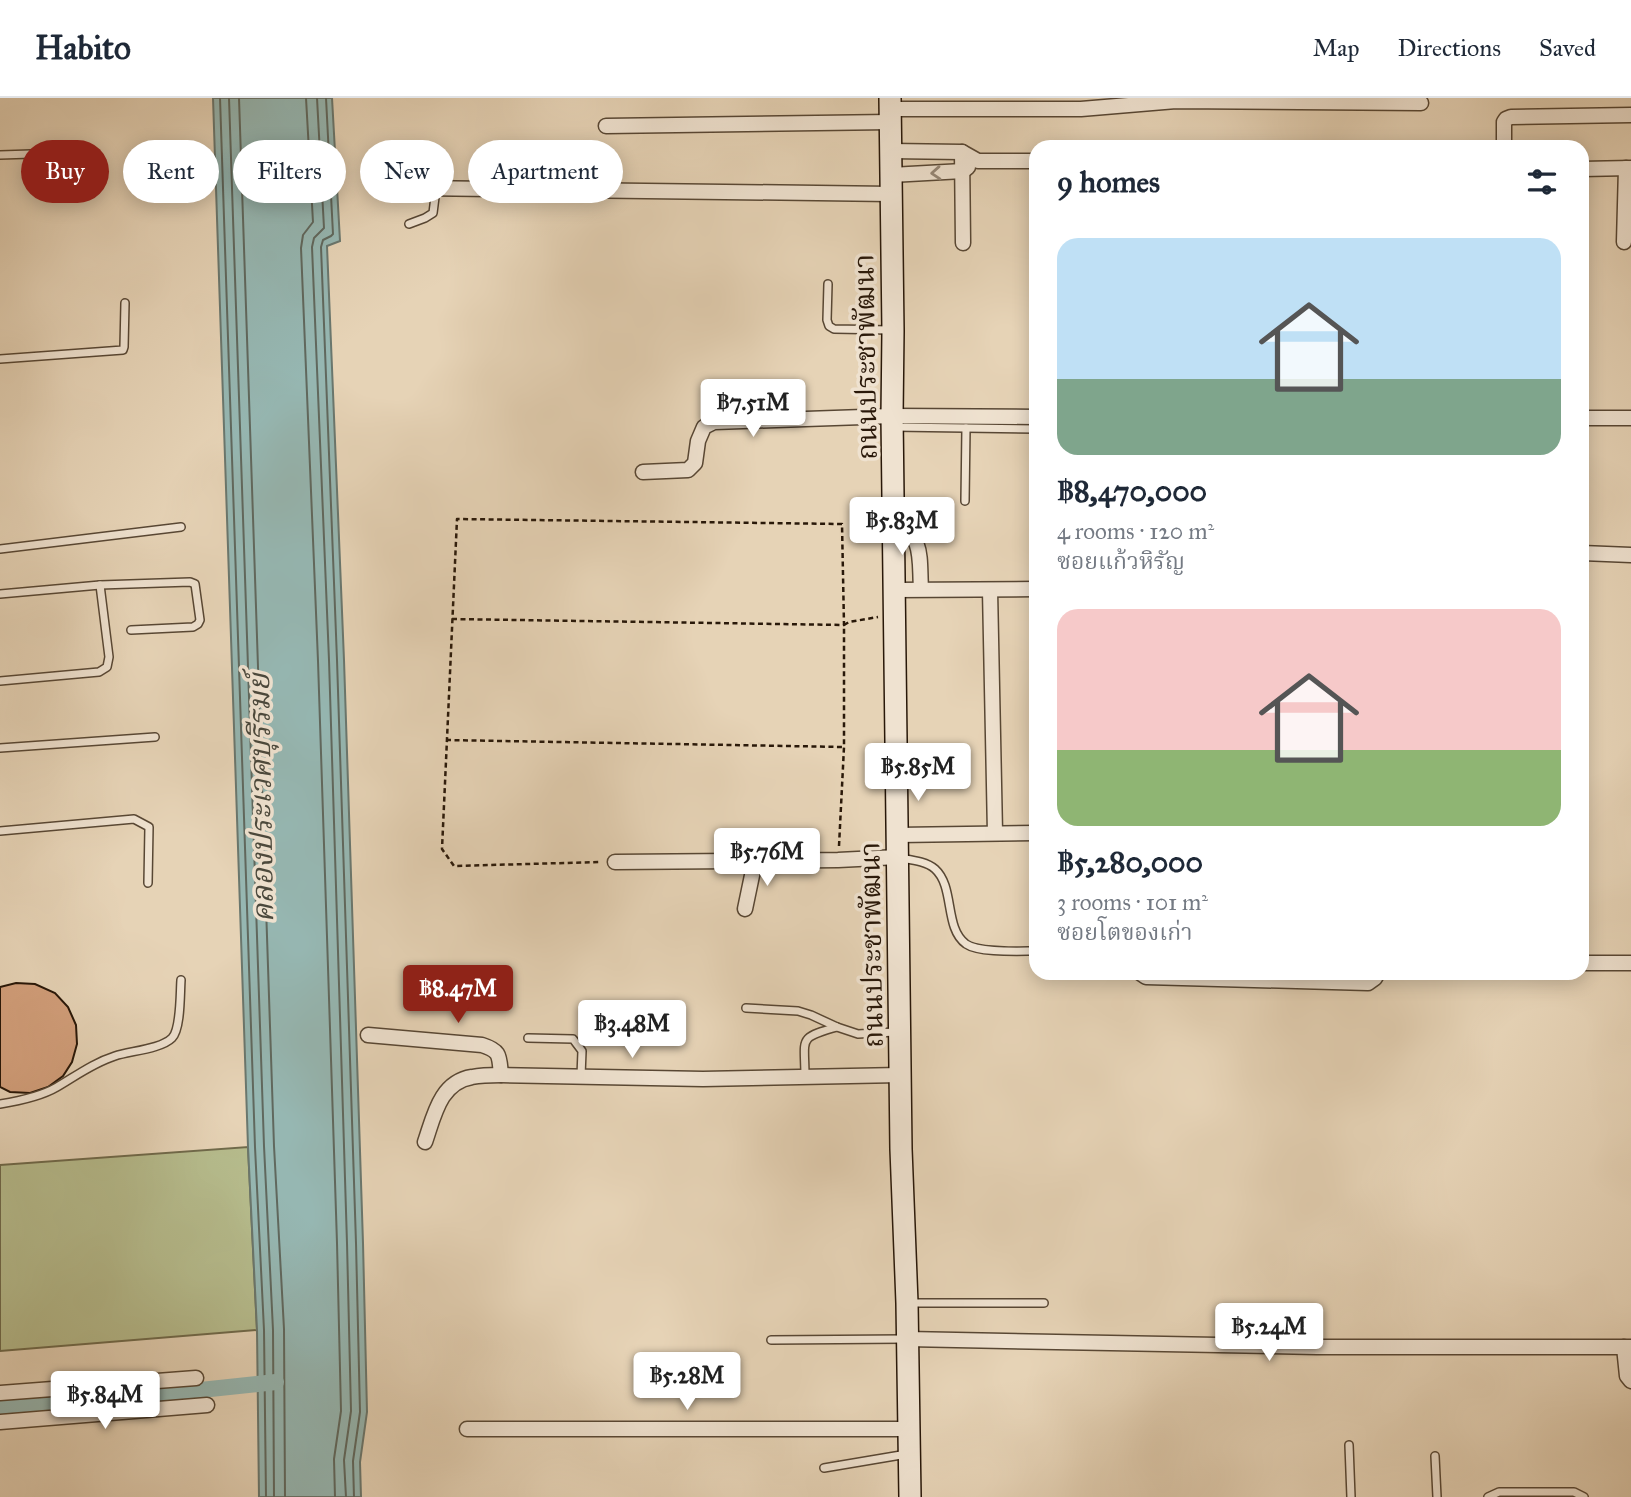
<!DOCTYPE html>
<meta charset="utf-8">
<style>
:root{--surface:#fff;--page:#f6f6f7;--text:#1f2937;--muted:#747a83;--line:#e0e1e3;--accent:#8f2418}
body{margin:0;font-family:"IM FELL Great Primer","Noto Serif Thai",serif;background:var(--page);color:var(--text);height:100vh;display:flex;flex-direction:column;font-size:26px;white-space:nowrap}
*{box-sizing:border-box;margin:0}
p{font-size:23px;color:var(--muted)}
.icon{flex:none;width:38px;height:38px;fill:none;stroke:currentColor;stroke-width:2;stroke-linecap:round;stroke-linejoin:round}
.map{position:relative;flex:1;overflow:hidden}
.drawer{position:absolute;left:1029px;top:42px;width:560px;height:840px;display:flex;flex-direction:column;background:var(--surface);border-radius:21px;box-shadow:0 4px 18px #0003}
.drawer>*{flex:none}
.hud{position:absolute;left:21px;top:42px;width:665px;height:63px;display:flex;gap:14px}
.price{position:absolute;translate:-50% -60px;padding:0 16px;border-radius:7px;background:#fff;color:#222;font-size:23px;line-height:46px;filter:drop-shadow(0 2px 4px #0008)}
.price::after{content:'';position:absolute;left:50%;top:42px;width:21px;height:16px;margin-left:-10px;background:inherit;clip-path:polygon(0 0,100% 0,50% 100%)}
.price.current{background:var(--accent);color:#fff}
ul{padding:0;list-style:none}
li{display:grid;align-content:center;gap:14px;height:371px;padding:0 28px}
li span{display:grid;place-items:center;height:217px;border-radius:21px;color:#555}
li>.icon{margin-inline-start:auto}
span .icon{width:126px;height:126px;fill:#fffc;stroke-width:1}
li b{font-size:30px}
h2{display:flex;justify-content:space-between;align-items:center;height:84px;padding:0 28px;font-size:30px}
.pill{padding:0 24px;border-radius:32px;background:var(--surface);box-shadow:0 4px 18px #0003;font-size:24px;line-height:63px}
.pill.current{background:var(--accent);color:#fff}
header{display:flex;align-items:center;gap:42px;box-sizing:border-box;height:98px;padding:0 35px;background:var(--surface);border-bottom:2px solid var(--line)}
header strong{font-size:33px}
nav{display:flex;gap:38px;margin-inline-start:auto;font-size:24px}
.map>svg:first-child{display:block}
</style>
<header>
<strong>Habito</strong>
<nav><a>Map</a><a>Directions</a><a>Saved</a></nav>
</header>
<div class="map">
<svg width="1631" height="1399" viewBox="0 0 1631 1399">
<rect width="100%" height="100%" fill="#e6d3b6"/>
<filter id="stains"><feTurbulence type="fractalNoise" baseFrequency=".00286" numOctaves="4"/><feColorMatrix values="0 0 0 0 .2 0 0 0 0 .09 0 0 0 0 .02 0 0 0 .5 -.17"/></filter>
<radialGradient id="worn" r=".72"><stop offset=".6" stop-color="#630" stop-opacity="0"/><stop offset="1" stop-color="#630" stop-opacity=".3"/></radialGradient>
<path fill="#b6bc8d" stroke="#706a4b" stroke-width="2" d="M 248,1049 L 257,1232 L 0,1253 L 0,1067 Z"/>
<path fill="#96b7b2" stroke="#6a776e" stroke-width="2" d="M 213,0 L 332,0 L 340,143 L 327,148 L 344,562 L 363,1145 L 367,1314 L 360,1364 L 361,1399 L 259,1399 L 257,1232 L 248,1049 Z"/>
<g fill="none" stroke-linecap="round" stroke-linejoin="round">
<g stroke="#60685e" stroke-width="2">
<path d="M 220,0 L 255,1049 L 264,1232 L 266,1399"/>
<path d="M 229,0 L 264,1048 L 273,1232 L 274,1399"/>
<path d="M 239,0 L 274,1048 L 284,1231 L 285,1399"/>
<path d="M 306,0 L 313,124 L 303,137 L 301,150 L 318,563 L 337,1145 L 341,1313 L 334,1361 L 335,1399"/>
<path d="M 317,0 L 324,130 L 314,140 L 312,149 L 329,562 L 347,1145 L 351,1313 L 344,1362 L 346,1399"/>
<path d="M 326,0 L 333,136 L 331,138 L 323,142 L 321,149 L 337,562 L 356,1145 L 360,1314 L 353,1363 L 354,1399"/>
</g>
<path stroke="#96b7b2" stroke-width="16" d="M 0,1309 L 97,1303 L 276,1284"/>
</g>
<path fill="#d29f7b" stroke="#291809" stroke-width="2" d="M 16,885 L 35,886 L 55,895 L 68,909 L 76,927 L 77,946 L 72,964 L 63,978 L 48,989 L 30,995 L 10,994 L 0,989 L 0,889 Z"/>
<g fill="none" stroke-linecap="round" stroke-linejoin="round">
<defs>
<g id="lane">
<path d="M 0,57 L 31,56"/>
<path d="M 409,126 L 425,120 L 433,115 L 436,91"/>
<path d="M 828,186 L 827,222 L 829,228 L 834,231 L 890,232"/>
<path d="M 0,261 L 123,252 L 124,249 L 125,205"/>
<path d="M 894,329 L 1036,331"/>
<path d="M 965,403 L 966,330"/>
<path d="M 0,451 L 181,429"/>
<path d="M 0,496 L 100,487 L 190,484 L 195,486 L 200,522 L 198,526 L 193,529 L 131,532"/>
<path d="M 0,583 L 99,574 L 107,569 L 109,559 L 100,487"/>
<path d="M 0,650 L 155,639"/>
<path d="M 0,733 L 134,721 L 149,729 L 148,785"/>
<path d="M 899,760 C 911,762 926,763 935,771 C 955,789 944,830 966,846 C 979,855 1019,853 1036,853"/>
<path d="M 746,910 L 798,913 L 811,917 L 837,929 L 858,936 L 895,934"/>
<path d="M 528,940 L 573,941 L 582,953 L 581,978"/>
<path d="M 805,979 C 805,940 797,940 837,929"/>
<path d="M 0,1006 C 19,1003 40,999 57,989 C 76,978 93,965 115,958 C 130,953 161,951 172,940 C 181,931 180,896 181,882"/>
<path d="M 908,1205 L 1044,1205"/>
<path d="M 771,1242 L 904,1241"/>
<path d="M 1349,1347 L 1351,1399"/>
<path d="M 1435,1358 L 1437,1399"/>
<path d="M 824,1370 L 907,1356"/>
<path d="M 1488,1399 L 1499,1394 L 1574,1394 L 1584,1399"/>
</g>
<g id="street">
<path d="M 890,11 L 1081,11 L 1176,3 L 1421,5"/>
<path d="M 606,28 L 890,24"/>
<path d="M 1504,49 L 1504,24 L 1506,21 L 1511,19 L 1631,17"/>
<path d="M 410,52 L 411,82 L 413,88 L 418,90 L 891,96"/>
<path d="M 891,53 L 962,54 L 978,63 L 1036,63"/>
<path d="M 962,54 L 963,145"/>
<path d="M 1582,71 L 1631,70"/>
<path d="M 891,77 L 963,73 L 968,69"/>
<path d="M 1624,144 L 1626,70"/>
<path d="M 1582,320 L 1631,320"/>
<path d="M 643,374 L 688,372 L 695,365 L 698,343 L 704,329 L 714,324 L 892,318 L 1036,319"/>
<path d="M 895,420 C 924,443 919,456 921,491"/>
<path d="M 1582,455 L 1631,457"/>
<path d="M 895,492 L 1036,491"/>
<path d="M 990,492 L 995,735"/>
<path d="M 898,737 L 1036,735"/>
<path d="M 615,764 L 838,762 L 898,759"/>
<path d="M 745,811 L 755,763"/>
<path d="M 1582,865 L 1631,865"/>
<path d="M 1140,875 L 1146,879 L 1368,885 L 1375,880 L 1378,875"/>
<path d="M 368,937 L 482,947 C 501,953 499,958 501,977"/>
<path d="M 425,1044 C 434,1018 440,984 472,979 C 482,977 492,977 501,977 L 703,981 L 900,977"/>
<path d="M 907,1241 L 1317,1249 L 1631,1249"/>
<path d="M 1624,1249 L 1627,1278 L 1631,1283"/>
<path d="M 0,1295 L 196,1280"/>
<path d="M 0,1324 L 207,1307"/>
<path d="M 467,1331 L 908,1331"/>
</g>
<path id="secondary" d="M 890,0 L 893,233 L 892,318 L 901,1051 L 907,1205 L 910,1399"/>
</defs>
<use href="#lane" stroke="#584734" stroke-width="10"/>
<use href="#street" stroke="#584734" stroke-width="17"/>
<use href="#secondary" stroke="#291809" stroke-width="24"/>
<g stroke="#291809" stroke-width="2.5" stroke-dasharray="5 3.5" stroke-linecap="butt">
<path d="M 452,521 L 844,527 L 842,426 L 457,421 L 442,751 L 454,768 L 601,764"/>
<path d="M 446,642 L 844,649"/>
<path d="M 839,748 L 844,649 L 844,527 L 849,524 L 878,519"/>
</g>
<use href="#lane" stroke="#efe2d0" stroke-width="7"/>
<use href="#street" stroke="#efe2d0" stroke-width="14"/>
<use href="#secondary" stroke="#efe2d0" stroke-width="21"/>
</g>
<defs><path id="oneway-chevron" d="M-2-3.5L2.5 0L-2 3.5" fill="none" stroke-width="1.6" stroke-linecap="round" stroke-linejoin="round" transform="scale(1.75)"/></defs>
<use stroke="#968776" href="#oneway-chevron" transform="translate(936 75) rotate(176)"/>
<g text-anchor="middle" stroke-width="7" stroke-linejoin="round" paint-order="stroke">
<g font-size="28" fill="#291809" stroke="#efe2d0">
<text transform="translate(865 259) rotate(-91)" y="10">ถนนประชาพัฒนา</text>
<text transform="translate(871 847) rotate(-91)" y="10">ถนนประชาพัฒนา</text>
</g>
<g font-size="30" font-style="italic" fill="#4a483c" stroke="#efe2d0">
<text transform="translate(261 700) rotate(-91)" y="10">คลองประเวศบุรีรมย์</text>
</g>
</g>
<rect width="100%" height="100%" filter="url(#stains)"/>
<rect width="100%" height="100%" fill="url(#worn)"/>
</svg>
<b class="price" style="left:753px;top:341px">฿7.51M</b>
<b class="price" style="left:902px;top:459px">฿5.83M</b>
<b class="price" style="left:918px;top:705px">฿5.85M</b>
<b class="price" style="left:767px;top:790px">฿5.76M</b>
<b class="price current" style="left:458px;top:927px">฿8.47M</b>
<b class="price" style="left:632px;top:962px">฿3.48M</b>
<b class="price" style="left:1269px;top:1265px">฿5.24M</b>
<b class="price" style="left:687px;top:1314px">฿5.28M</b>
<b class="price" style="left:105px;top:1333px">฿5.84M</b>
<div class="hud">
<a class="pill current">Buy</a>
<a class="pill">Rent</a>
<a class="pill">Filters</a>
<a class="pill">New</a>
<a class="pill">Apartment</a>
</div>
<section class="drawer">
<h2>9 homes<svg class="icon" aria-label="filters" viewBox="0 0 24 24"><path d="M4 7h16M4 17h16"/><circle cx="9" cy="7" r="2"/><circle cx="15" cy="17" r="2"/></svg></h2>
<ul>
<li><span style="background:linear-gradient(#bfe0f5 65%,#7fa58c 0)"><svg class="icon" aria-label="home" viewBox="0 0 24 24"><path d="M3 11l9-7 9 7M6 9v11h12V9"/></svg></span><div><b>฿8,470,000</b><p>4 rooms · 120 m²</p><p>ซอยแก้วหิรัญ</p></div></li>
<li><span style="background:linear-gradient(#f6c9c9 65%,#8fb573 0)"><svg class="icon" aria-label="home" viewBox="0 0 24 24"><path d="M3 11l9-7 9 7M6 9v11h12V9"/></svg></span><div><b>฿5,280,000</b><p>3 rooms · 101 m²</p><p>ซอยโตของเก่า</p></div></li>
</ul>
</section>
</div>
